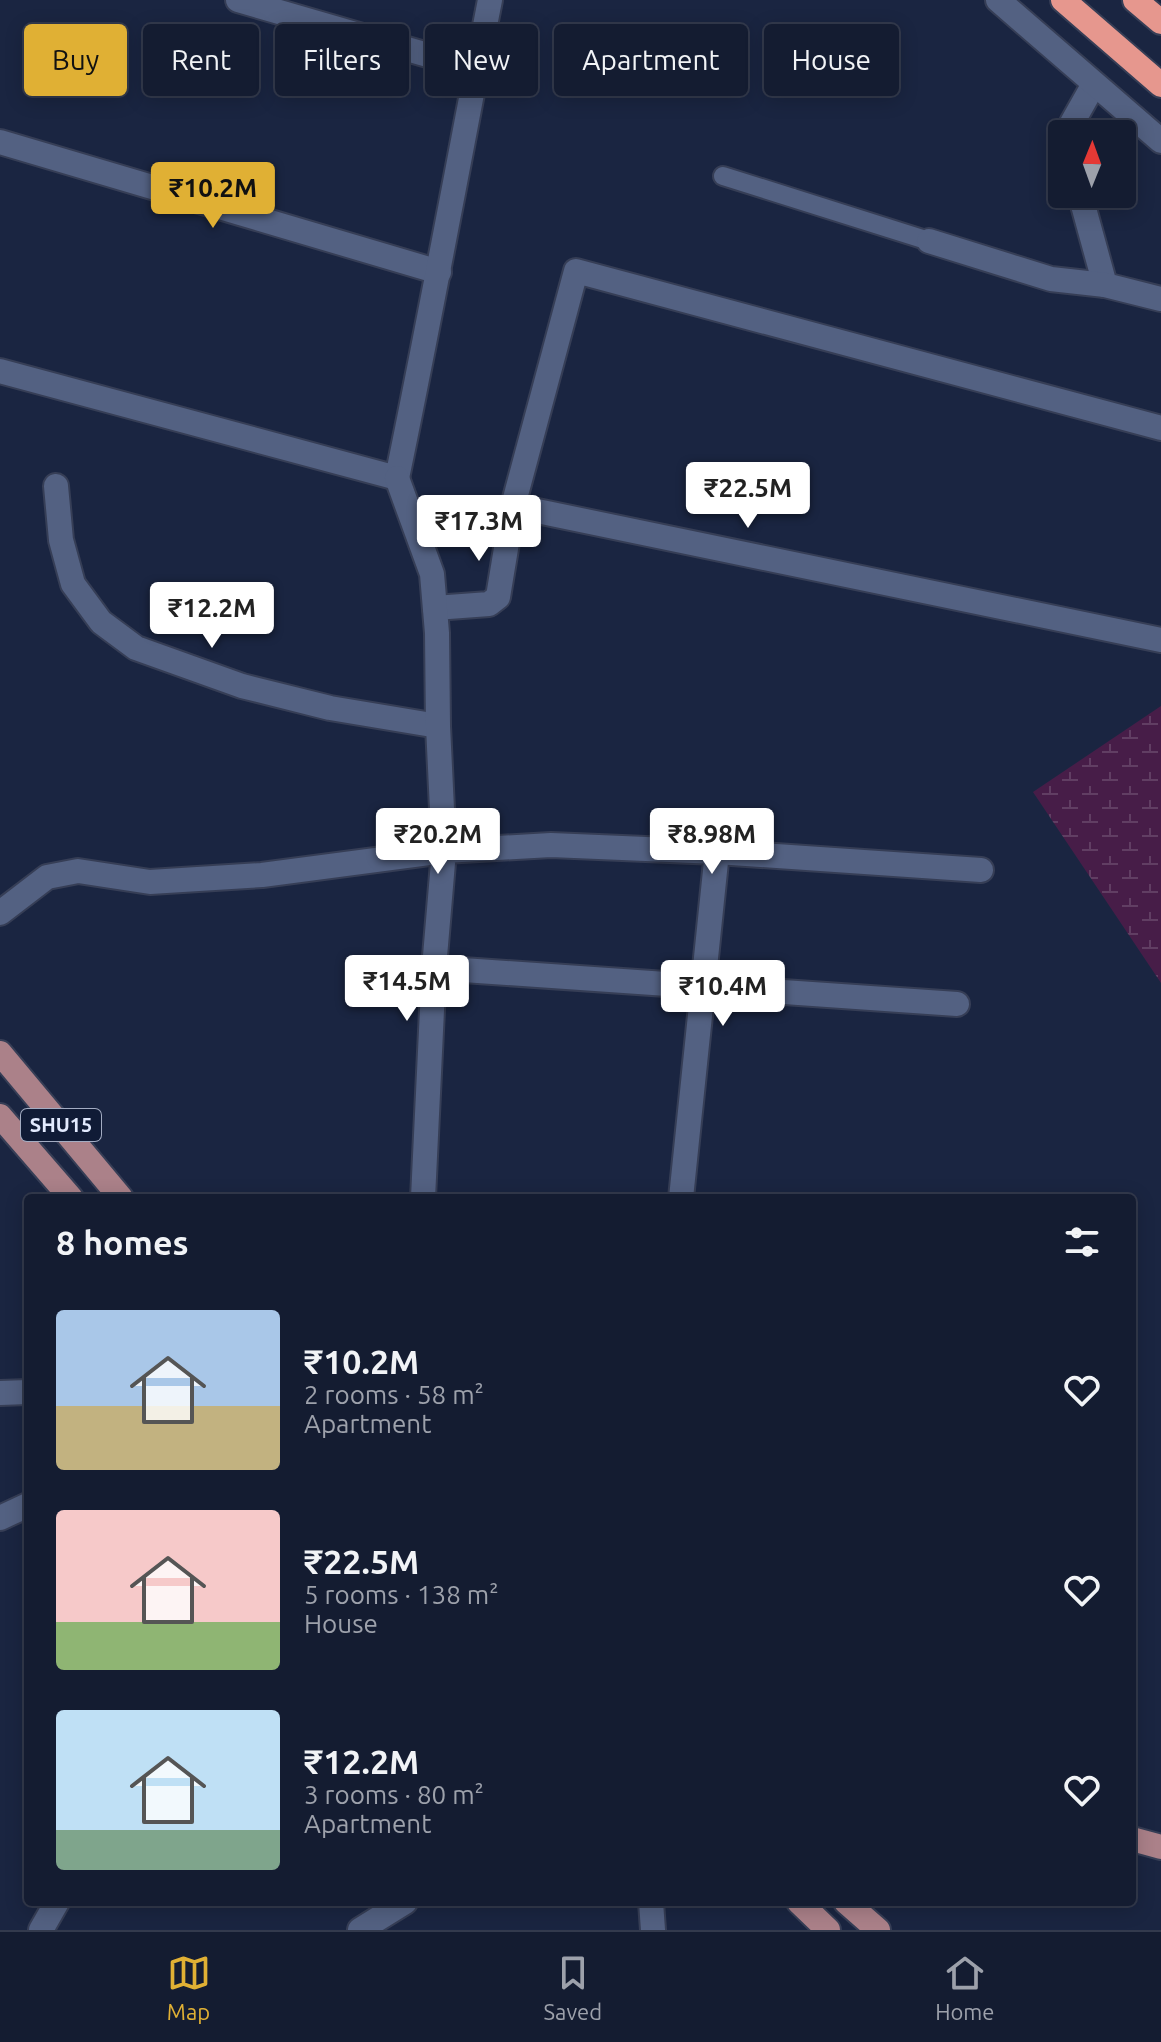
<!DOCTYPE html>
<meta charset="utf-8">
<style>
:root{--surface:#141c31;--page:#1d2539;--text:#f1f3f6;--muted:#9da1ab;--line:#333a4d;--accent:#e0b034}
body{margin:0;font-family:Ubuntu,sans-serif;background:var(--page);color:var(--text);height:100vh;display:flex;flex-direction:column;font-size:30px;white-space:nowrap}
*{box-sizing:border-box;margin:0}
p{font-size:26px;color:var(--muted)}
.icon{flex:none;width:44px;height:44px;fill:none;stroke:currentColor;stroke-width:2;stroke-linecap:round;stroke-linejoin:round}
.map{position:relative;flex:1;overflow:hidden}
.drawer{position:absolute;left:24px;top:1194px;width:1112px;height:712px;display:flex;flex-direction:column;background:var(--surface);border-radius:8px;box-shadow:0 4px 20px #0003,0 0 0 2px var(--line)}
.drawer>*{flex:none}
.top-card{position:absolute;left:24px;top:24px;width:1114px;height:72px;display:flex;gap:16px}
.needle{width:52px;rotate:1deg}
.tools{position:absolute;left:1048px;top:120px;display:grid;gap:16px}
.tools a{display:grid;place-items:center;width:88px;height:88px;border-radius:8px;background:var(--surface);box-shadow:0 4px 20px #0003,0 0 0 2px var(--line);font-size:40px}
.price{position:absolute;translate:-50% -68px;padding:0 18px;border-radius:8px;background:#fff;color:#222;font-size:26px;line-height:52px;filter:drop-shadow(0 2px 4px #0008)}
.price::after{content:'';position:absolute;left:50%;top:48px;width:24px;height:18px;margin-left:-12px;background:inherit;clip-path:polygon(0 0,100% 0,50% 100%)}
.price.on{background:var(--accent);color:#111}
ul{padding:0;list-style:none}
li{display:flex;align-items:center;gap:24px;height:200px;padding:0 32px}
li span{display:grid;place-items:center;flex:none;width:224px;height:160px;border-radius:8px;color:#555}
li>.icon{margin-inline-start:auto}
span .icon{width:96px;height:96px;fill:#fffc;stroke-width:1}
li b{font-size:34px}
h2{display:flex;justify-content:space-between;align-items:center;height:96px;padding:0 32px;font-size:34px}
.tag{padding:0 28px;border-radius:8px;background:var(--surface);box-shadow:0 4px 20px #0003,0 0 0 2px var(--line);font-size:28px;line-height:72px}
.tag.on{background:var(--accent);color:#111}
.tab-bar{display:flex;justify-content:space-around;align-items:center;height:112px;border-top:2px solid var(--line);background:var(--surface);font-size:22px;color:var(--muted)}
.tab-bar a{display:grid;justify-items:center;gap:4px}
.tab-bar .on{color:var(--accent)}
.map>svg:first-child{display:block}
</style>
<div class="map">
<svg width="1161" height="1930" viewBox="0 0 1161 1930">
<defs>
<pattern id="wetland-marsh" width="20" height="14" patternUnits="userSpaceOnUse" patternTransform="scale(2)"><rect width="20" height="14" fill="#471d48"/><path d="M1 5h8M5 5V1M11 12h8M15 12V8" fill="none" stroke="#613e63"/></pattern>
</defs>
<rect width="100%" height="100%" fill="#1a2541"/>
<path fill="url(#wetland-marsh)" d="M 1161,706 L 1161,983 L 1033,792 Z"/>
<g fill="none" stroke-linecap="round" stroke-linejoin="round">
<defs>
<path id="lane" d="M 723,176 L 929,241"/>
<g id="street">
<path d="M 238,0 L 476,69"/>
<path d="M 1071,134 L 1072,123 L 1094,84"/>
<path d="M 0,142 L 439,272"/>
<path d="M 1080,194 L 1105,285"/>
<path d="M 929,241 L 1051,279 L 1105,285 L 1161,299"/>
<path d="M 0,371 L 397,478 C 430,319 459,159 490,0"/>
<path d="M 1161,428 L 576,271 L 513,506 L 1161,640"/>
<path d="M 56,486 L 61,540 L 73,584 L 101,622 L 136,648 L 242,686 L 330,708 L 438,726"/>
<path d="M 435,608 L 489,604 L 498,597 L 513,506"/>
<path d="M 0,913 L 47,877 L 78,871 L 150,882 L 262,875 L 444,851 L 438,726 L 437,633 L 432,574 L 397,478"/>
<path d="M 434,968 L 957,1004"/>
<path d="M 423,1198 L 434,968 L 444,851 L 551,845 L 717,852 L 981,870"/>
<path d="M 681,1198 L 717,852"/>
<path d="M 0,1393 L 28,1392"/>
<path d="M 0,1518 L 28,1505"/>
<path d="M 651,1902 L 653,1930"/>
<path d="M 41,1930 L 57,1902"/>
<path d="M 360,1930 L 405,1902"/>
</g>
<path id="secondary" d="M 998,0 L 1161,141"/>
<g id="primary">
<path d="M 0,1053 L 121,1198"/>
<path d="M 0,1116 L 71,1198"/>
<path d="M 1132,1839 L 1161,1847"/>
<path d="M 799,1902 L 828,1930"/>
<path d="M 846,1902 L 878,1930"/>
</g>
<g id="highway">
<path d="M 1063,0 L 1161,85"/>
<path d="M 1135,0 L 1161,22"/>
</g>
</defs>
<use href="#lane" stroke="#363e56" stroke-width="22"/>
<use href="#street" stroke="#363e56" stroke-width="28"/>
<use href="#secondary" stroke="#363e56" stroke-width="28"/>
<use href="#primary" stroke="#363e56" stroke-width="28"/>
<use href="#highway" stroke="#363e56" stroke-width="28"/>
<use href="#lane" stroke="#536182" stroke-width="18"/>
<use href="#street" stroke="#536182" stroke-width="24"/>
<use href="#secondary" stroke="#536182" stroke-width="24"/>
<use href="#primary" stroke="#ab8189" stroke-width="24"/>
<use href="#highway" stroke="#e6978e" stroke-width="24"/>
</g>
<g text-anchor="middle" stroke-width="7" stroke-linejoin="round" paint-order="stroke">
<rect fill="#101b36" stroke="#a3acc2" stroke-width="2" x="21" y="1109" width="80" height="32" rx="6"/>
<g font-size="20" font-weight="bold" fill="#e2eafe">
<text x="61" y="1132">SHU15</text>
</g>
</g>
</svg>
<div class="tools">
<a><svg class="needle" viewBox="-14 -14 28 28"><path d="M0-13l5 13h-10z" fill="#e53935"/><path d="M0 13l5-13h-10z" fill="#9da1ab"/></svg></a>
</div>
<b class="price on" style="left:213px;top:230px">₹10.2M</b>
<b class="price" style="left:748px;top:530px">₹22.5M</b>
<b class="price" style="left:479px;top:563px">₹17.3M</b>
<b class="price" style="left:212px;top:650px">₹12.2M</b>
<b class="price" style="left:438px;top:876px">₹20.2M</b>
<b class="price" style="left:712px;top:876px">₹8.98M</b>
<b class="price" style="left:407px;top:1023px">₹14.5M</b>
<b class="price" style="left:723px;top:1028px">₹10.4M</b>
<div class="top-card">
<a class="tag on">Buy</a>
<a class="tag">Rent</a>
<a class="tag">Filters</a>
<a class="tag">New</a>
<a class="tag">Apartment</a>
<a class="tag">House</a>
</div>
<section class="drawer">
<h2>8 homes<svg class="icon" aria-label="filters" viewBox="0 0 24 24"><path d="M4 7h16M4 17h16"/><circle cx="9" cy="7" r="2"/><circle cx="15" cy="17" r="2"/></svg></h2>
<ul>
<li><span style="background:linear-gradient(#a9c7e8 60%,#c2b280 0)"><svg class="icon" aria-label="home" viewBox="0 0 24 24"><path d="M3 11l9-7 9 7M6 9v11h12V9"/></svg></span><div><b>₹10.2M</b><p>2 rooms · 58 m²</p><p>Apartment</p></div><svg class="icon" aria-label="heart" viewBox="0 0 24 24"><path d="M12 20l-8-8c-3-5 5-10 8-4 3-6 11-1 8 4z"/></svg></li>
<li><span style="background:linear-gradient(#f6c9c9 70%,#8fb573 0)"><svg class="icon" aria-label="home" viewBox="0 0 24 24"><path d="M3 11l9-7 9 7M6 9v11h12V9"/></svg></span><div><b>₹22.5M</b><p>5 rooms · 138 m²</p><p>House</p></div><svg class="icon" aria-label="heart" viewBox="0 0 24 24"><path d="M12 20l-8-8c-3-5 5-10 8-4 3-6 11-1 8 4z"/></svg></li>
<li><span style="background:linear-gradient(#bfe0f5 75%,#7fa58c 0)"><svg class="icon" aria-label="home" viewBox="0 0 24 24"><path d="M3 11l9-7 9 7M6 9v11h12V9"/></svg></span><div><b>₹12.2M</b><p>3 rooms · 80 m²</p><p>Apartment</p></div><svg class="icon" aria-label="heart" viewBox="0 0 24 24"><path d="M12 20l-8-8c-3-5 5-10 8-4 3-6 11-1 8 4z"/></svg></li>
</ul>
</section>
</div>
<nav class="tab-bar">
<a class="on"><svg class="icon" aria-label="map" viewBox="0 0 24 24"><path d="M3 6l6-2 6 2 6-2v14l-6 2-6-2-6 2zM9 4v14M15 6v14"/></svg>Map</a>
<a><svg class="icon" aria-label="saved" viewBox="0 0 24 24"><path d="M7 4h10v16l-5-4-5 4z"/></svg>Saved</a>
<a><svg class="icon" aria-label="home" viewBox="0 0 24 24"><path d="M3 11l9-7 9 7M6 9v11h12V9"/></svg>Home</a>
</nav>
